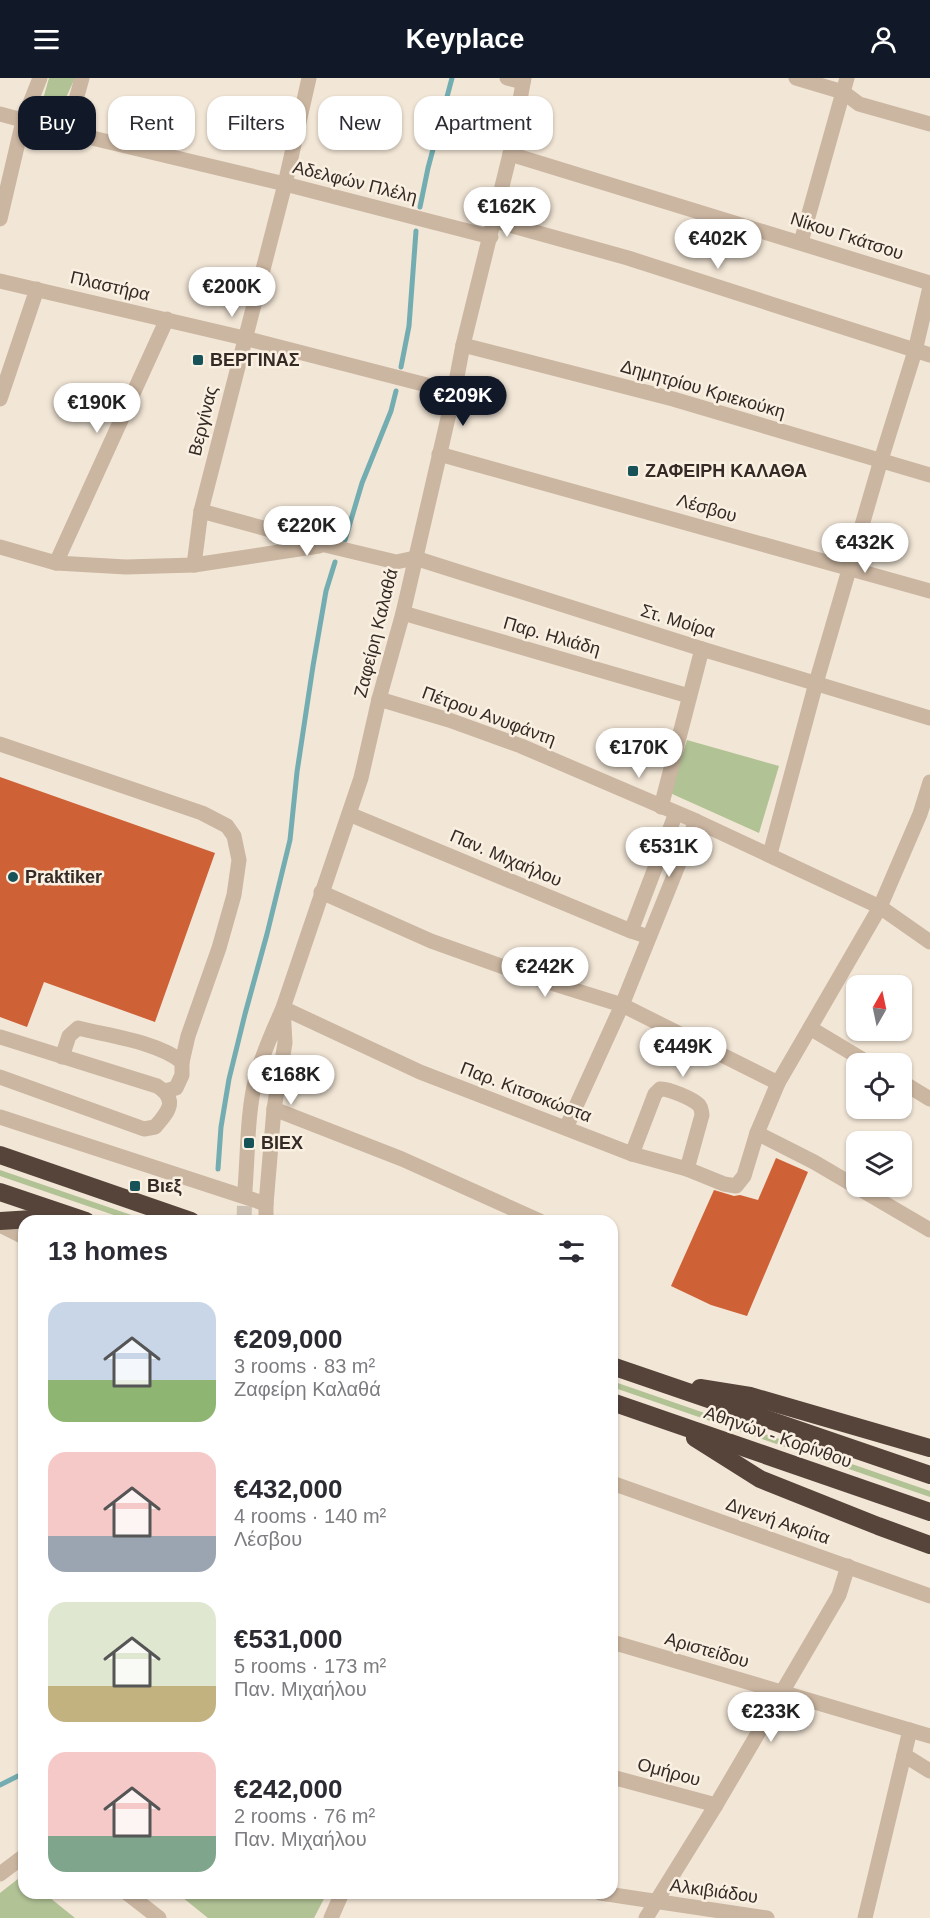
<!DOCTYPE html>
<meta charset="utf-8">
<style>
:root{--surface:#fff;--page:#f2f2f3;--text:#2b2b33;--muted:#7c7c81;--accent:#111827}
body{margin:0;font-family:Arial,sans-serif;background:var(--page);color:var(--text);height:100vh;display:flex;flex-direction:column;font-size:22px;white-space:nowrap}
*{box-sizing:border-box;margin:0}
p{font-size:20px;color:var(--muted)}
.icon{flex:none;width:33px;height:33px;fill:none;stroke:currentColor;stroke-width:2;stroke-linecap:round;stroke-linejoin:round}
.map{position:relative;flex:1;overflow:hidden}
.details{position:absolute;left:18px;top:1137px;width:600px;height:684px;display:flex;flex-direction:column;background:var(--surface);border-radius:18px;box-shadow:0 2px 4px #0004}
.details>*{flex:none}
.top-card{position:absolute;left:18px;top:18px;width:600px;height:54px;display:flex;gap:12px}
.needle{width:39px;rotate:9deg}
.tools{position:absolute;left:846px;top:897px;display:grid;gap:12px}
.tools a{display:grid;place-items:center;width:66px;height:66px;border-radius:12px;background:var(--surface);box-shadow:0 2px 4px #0004;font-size:30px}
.price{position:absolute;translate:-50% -51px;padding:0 14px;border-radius:21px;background:#fff;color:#222;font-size:20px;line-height:39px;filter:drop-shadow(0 2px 3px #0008)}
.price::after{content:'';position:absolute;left:50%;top:36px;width:18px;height:14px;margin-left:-9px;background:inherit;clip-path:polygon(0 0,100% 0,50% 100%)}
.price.current{background:var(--accent);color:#fff}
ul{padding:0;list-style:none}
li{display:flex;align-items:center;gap:18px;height:150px;padding:0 30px}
li span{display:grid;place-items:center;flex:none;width:168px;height:120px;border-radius:18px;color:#555}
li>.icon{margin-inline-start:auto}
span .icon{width:72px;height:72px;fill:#fffc;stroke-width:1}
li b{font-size:26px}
h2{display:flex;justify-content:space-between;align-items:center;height:72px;padding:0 30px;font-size:26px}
.tag{padding:0 21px;border-radius:18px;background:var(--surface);box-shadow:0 2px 4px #0004;font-size:21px;line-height:54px}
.tag.current{background:var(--accent);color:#fff}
header{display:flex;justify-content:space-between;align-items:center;height:78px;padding:0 30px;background:var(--accent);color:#fff;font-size:27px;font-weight:800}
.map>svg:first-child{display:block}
</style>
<header><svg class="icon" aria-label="menu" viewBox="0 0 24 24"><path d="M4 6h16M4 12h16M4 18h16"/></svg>Keyplace<svg class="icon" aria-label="person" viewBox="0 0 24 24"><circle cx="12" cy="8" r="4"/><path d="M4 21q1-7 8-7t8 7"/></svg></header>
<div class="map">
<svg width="930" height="1840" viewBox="0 0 930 1840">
<rect width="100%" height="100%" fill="#f2e6d6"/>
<g fill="#b1c295">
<path d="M 49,0 L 75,0 L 58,37 L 38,39 Z"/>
<path d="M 687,662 L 779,688 L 759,755 L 670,715 Z"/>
<path d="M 0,1092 L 149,1143 L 131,1143 L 0,1098 Z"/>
<path d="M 612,1303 L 930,1413 L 930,1419 L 612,1309 Z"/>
<path d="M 23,1797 L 24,1815 L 44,1815 L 75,1840 L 0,1840 L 0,1815 Z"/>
<path d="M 177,1815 L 327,1815 L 314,1840 L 208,1840 Z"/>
</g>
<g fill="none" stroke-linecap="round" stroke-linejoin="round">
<g stroke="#73adb1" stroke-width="5">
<path d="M 420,129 L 428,90 L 452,0"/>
<path d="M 401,289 L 409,248 L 416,153"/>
<path d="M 345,462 L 362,405 L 391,333 L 396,313"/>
<path d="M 218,1091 L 221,1049 L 229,1001 L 245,936 L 267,856 L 290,762 L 297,694 L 313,588 L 326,513 L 335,484"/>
<path d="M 0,1707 L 24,1695"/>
</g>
</g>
<g fill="#cf6137">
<path d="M 0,699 L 215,775 L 155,944 L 44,904 L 27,949 L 0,939 Z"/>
<path d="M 776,1080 L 808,1094 L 747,1238 L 711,1227 L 671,1208 L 714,1112 L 734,1118 L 740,1117 L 758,1122 Z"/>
</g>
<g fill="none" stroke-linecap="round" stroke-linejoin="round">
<path stroke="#ccc0b3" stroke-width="15" stroke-dasharray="15 8" stroke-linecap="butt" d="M 244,1143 L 245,1111"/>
<g stroke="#cbb6a1" stroke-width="15">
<path d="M 507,0 L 523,4"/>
<path d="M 796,0 L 843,14 L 859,26 L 930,46"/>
<path d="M 0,36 L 67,54 L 285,106 L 491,159"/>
<path d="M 67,54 L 82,0"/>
<path d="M 510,76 L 930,205"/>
<path d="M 0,141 L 23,43 L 40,0"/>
<path d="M 495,143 L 628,180 L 930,277"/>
<path d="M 801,164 L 847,0"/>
<path d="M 0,203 L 244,260 L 454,314"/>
<path d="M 463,267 L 673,321 L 930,397"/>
<path d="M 0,321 L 37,211"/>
<path d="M 439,376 L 930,513"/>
<path d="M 201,433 L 325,467 L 396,484 L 415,480 L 702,571 L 930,640"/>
<path d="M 0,469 L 56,485 L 126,489 L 194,487 L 319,468"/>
<path d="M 56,485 L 167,241"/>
<path d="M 194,487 L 201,433 L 285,106 L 309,0"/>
<path d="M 403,535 L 689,618"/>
<path d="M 379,621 L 449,642 L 521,668 L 696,743 L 880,829 L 930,864"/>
<path d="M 0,666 L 202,735 L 227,748 L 234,758 L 239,782 L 234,817 L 219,870 L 188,958 L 182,984"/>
<path d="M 661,729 L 702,571"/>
<path d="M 349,736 L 631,853 L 649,859"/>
<path d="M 770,776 L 816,605 L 881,382 L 915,273 L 930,209"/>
<path d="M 321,814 L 431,863 L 526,897 L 622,927 L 778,1005"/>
<path d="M 631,853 L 676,735"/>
<path d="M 810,950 L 870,986"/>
<path d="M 0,959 L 157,1008 C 179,1022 168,1034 155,1049 L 144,1051 L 0,999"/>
<path d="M 62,979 L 69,958 L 78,950 C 109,958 158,964 182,984 L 182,997 L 176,1010 L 165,1013"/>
<path d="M 902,1004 L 930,1021"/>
<path d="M 274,1031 L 402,1081 L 540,1143"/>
<path d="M 0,1039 L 266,1126"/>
<path d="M 566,1050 L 622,927 L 696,743"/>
<path d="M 757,1055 L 814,1084 L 930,1152"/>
<path d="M 632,1076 L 655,1016 L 660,1011 C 668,1010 693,1021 699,1027 C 702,1031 701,1031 702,1037 L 687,1091"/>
<path d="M 245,1111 C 248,1075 247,1034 256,1000 C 262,976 273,953 283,930 L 361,700 L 379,621 L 403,535 L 454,314 L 463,267 L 510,76 L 524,0"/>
<path d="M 266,1143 L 266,1126 L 274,1031 L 285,965 L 283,930 L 420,994 L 632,1076 L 687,1091 L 724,1106 L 736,1108 L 744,1098 L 757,1055 L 778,1005 L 880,829 L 920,736 L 930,704"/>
<path d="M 0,1147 L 24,1159"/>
<path d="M 612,1405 L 930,1518"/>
<path d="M 612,1564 L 930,1658"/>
<path d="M 904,1677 L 930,1693"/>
<path d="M 612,1699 L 716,1727"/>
<path d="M 0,1796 L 24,1778"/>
<path d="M 127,1815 L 159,1840"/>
<path d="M 600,1815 L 767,1840"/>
<path d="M 331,1840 L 342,1815"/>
<path d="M 646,1840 L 716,1727 L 839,1517 L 848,1488"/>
<path d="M 865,1840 L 910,1652"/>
</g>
<g stroke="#56443b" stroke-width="18">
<path d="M 0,1077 L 191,1143"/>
<path d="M 0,1114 L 86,1143"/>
<path d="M 0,1143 L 64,1139"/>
<path d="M 612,1288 L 930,1397"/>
<path d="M 700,1310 L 750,1318 L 930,1370"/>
<path d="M 612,1324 L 930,1434"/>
<path d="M 695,1360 L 760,1401 L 878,1448 L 930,1467"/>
</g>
</g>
<g fill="#185259" stroke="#faf0e2" stroke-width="2">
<rect x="192" y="276" width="12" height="12" rx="3"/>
<rect x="627" y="387" width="12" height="12" rx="3"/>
<circle cx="13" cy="799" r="6"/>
<rect x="243" y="1059" width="12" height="12" rx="3"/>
<rect x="129" y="1102" width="12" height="12" rx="3"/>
</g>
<g text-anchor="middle" stroke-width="5" stroke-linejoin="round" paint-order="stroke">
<g font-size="18" fill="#352a25" stroke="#faf0e2">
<text transform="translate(355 104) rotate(14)" y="6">Αδελφών Πλέλη</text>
<text transform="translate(847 158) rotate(18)" y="6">Νίκου Γκάτσου</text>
<text transform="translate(110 208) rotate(13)" y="6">Πλαστήρα</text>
<text transform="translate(703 311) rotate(16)" y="6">Δημητρίου Κριεκούκη</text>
<text transform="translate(203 343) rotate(-76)" y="6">Βεργίνας</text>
<text transform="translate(707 430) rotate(16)" y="6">Λέσβου</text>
<text transform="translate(678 543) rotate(17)" y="6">Στ. Μοίρα</text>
<text transform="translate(376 555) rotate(-76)" y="6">Ζαφείρη Καλαθά</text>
<text transform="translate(552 558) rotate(16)" y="6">Παρ. Ηλιάδη</text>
<text transform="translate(489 638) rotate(20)" y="6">Πέτρου Ανυφάντη</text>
<text transform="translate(506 780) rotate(23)" y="6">Παν. Μιχαήλου</text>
<text transform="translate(526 1014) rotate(21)" y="6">Παρ. Κιτσοκώστα</text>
<text transform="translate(778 1359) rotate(19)" y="6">Αθηνών - Κορίνθου</text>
<text transform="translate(778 1443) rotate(19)" y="6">Διγενή Ακρίτα</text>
<text transform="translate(707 1572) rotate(16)" y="6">Αριστείδου</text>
<text transform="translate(669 1694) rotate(15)" y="6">Ομήρου</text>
<text transform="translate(714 1813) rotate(8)" y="6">Αλκιβιάδου</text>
</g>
<g font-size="18" font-weight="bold" fill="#352a25" stroke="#faf0e2" text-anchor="start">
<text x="210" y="288">ΒΕΡΓΙΝΑΣ</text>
<text x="645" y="399">ΖΑΦΕΙΡΗ ΚΑΛΑΘΑ</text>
<text x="25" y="805">Praktiker</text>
<text x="261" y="1071">ΒΙΕΧ</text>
<text x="147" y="1114">Βιεξ</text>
</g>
</g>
</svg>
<div class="tools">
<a><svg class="needle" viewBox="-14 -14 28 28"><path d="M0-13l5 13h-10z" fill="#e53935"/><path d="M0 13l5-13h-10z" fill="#7c7c81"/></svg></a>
<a><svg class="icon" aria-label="locate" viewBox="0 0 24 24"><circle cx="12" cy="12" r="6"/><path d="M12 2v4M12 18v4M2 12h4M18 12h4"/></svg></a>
<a><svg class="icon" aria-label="layers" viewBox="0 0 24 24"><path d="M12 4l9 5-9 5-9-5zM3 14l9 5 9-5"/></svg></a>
</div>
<b class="price" style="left:507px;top:160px">€162K</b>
<b class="price" style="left:718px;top:192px">€402K</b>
<b class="price" style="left:232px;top:240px">€200K</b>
<b class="price current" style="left:463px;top:349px">€209K</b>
<b class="price" style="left:97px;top:356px">€190K</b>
<b class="price" style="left:307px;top:479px">€220K</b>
<b class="price" style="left:865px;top:496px">€432K</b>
<b class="price" style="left:639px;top:701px">€170K</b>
<b class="price" style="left:669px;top:800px">€531K</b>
<b class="price" style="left:545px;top:920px">€242K</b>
<b class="price" style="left:683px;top:1000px">€449K</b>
<b class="price" style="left:291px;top:1028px">€168K</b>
<b class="price" style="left:771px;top:1665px">€233K</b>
<div class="top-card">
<a class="tag current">Buy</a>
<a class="tag">Rent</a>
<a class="tag">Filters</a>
<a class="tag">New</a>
<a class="tag">Apartment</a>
</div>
<section class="details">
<h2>13 homes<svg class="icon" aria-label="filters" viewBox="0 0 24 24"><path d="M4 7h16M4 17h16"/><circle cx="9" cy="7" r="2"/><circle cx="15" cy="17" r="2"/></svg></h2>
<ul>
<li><span style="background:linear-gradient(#c9d6e8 65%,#8fb573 0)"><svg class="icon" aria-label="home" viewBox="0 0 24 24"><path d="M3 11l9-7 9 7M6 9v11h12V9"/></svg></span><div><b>€209,000</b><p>3 rooms · 83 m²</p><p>Ζαφείρη Καλαθά</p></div></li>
<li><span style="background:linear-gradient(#f6c9c9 70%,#9aa5b1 0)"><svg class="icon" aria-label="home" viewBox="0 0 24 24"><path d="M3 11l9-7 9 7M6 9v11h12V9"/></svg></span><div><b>€432,000</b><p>4 rooms · 140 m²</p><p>Λέσβου</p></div></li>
<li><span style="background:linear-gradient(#dfe7d0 70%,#c2b280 0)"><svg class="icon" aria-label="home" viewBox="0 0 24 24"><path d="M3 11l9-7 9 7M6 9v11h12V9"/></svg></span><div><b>€531,000</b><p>5 rooms · 173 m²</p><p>Παν. Μιχαήλου</p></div></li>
<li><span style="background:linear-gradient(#f6c9c9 70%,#7fa58c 0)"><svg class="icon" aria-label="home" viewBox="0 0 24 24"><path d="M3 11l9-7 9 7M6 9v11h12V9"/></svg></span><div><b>€242,000</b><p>2 rooms · 76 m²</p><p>Παν. Μιχαήλου</p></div></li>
</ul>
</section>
</div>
